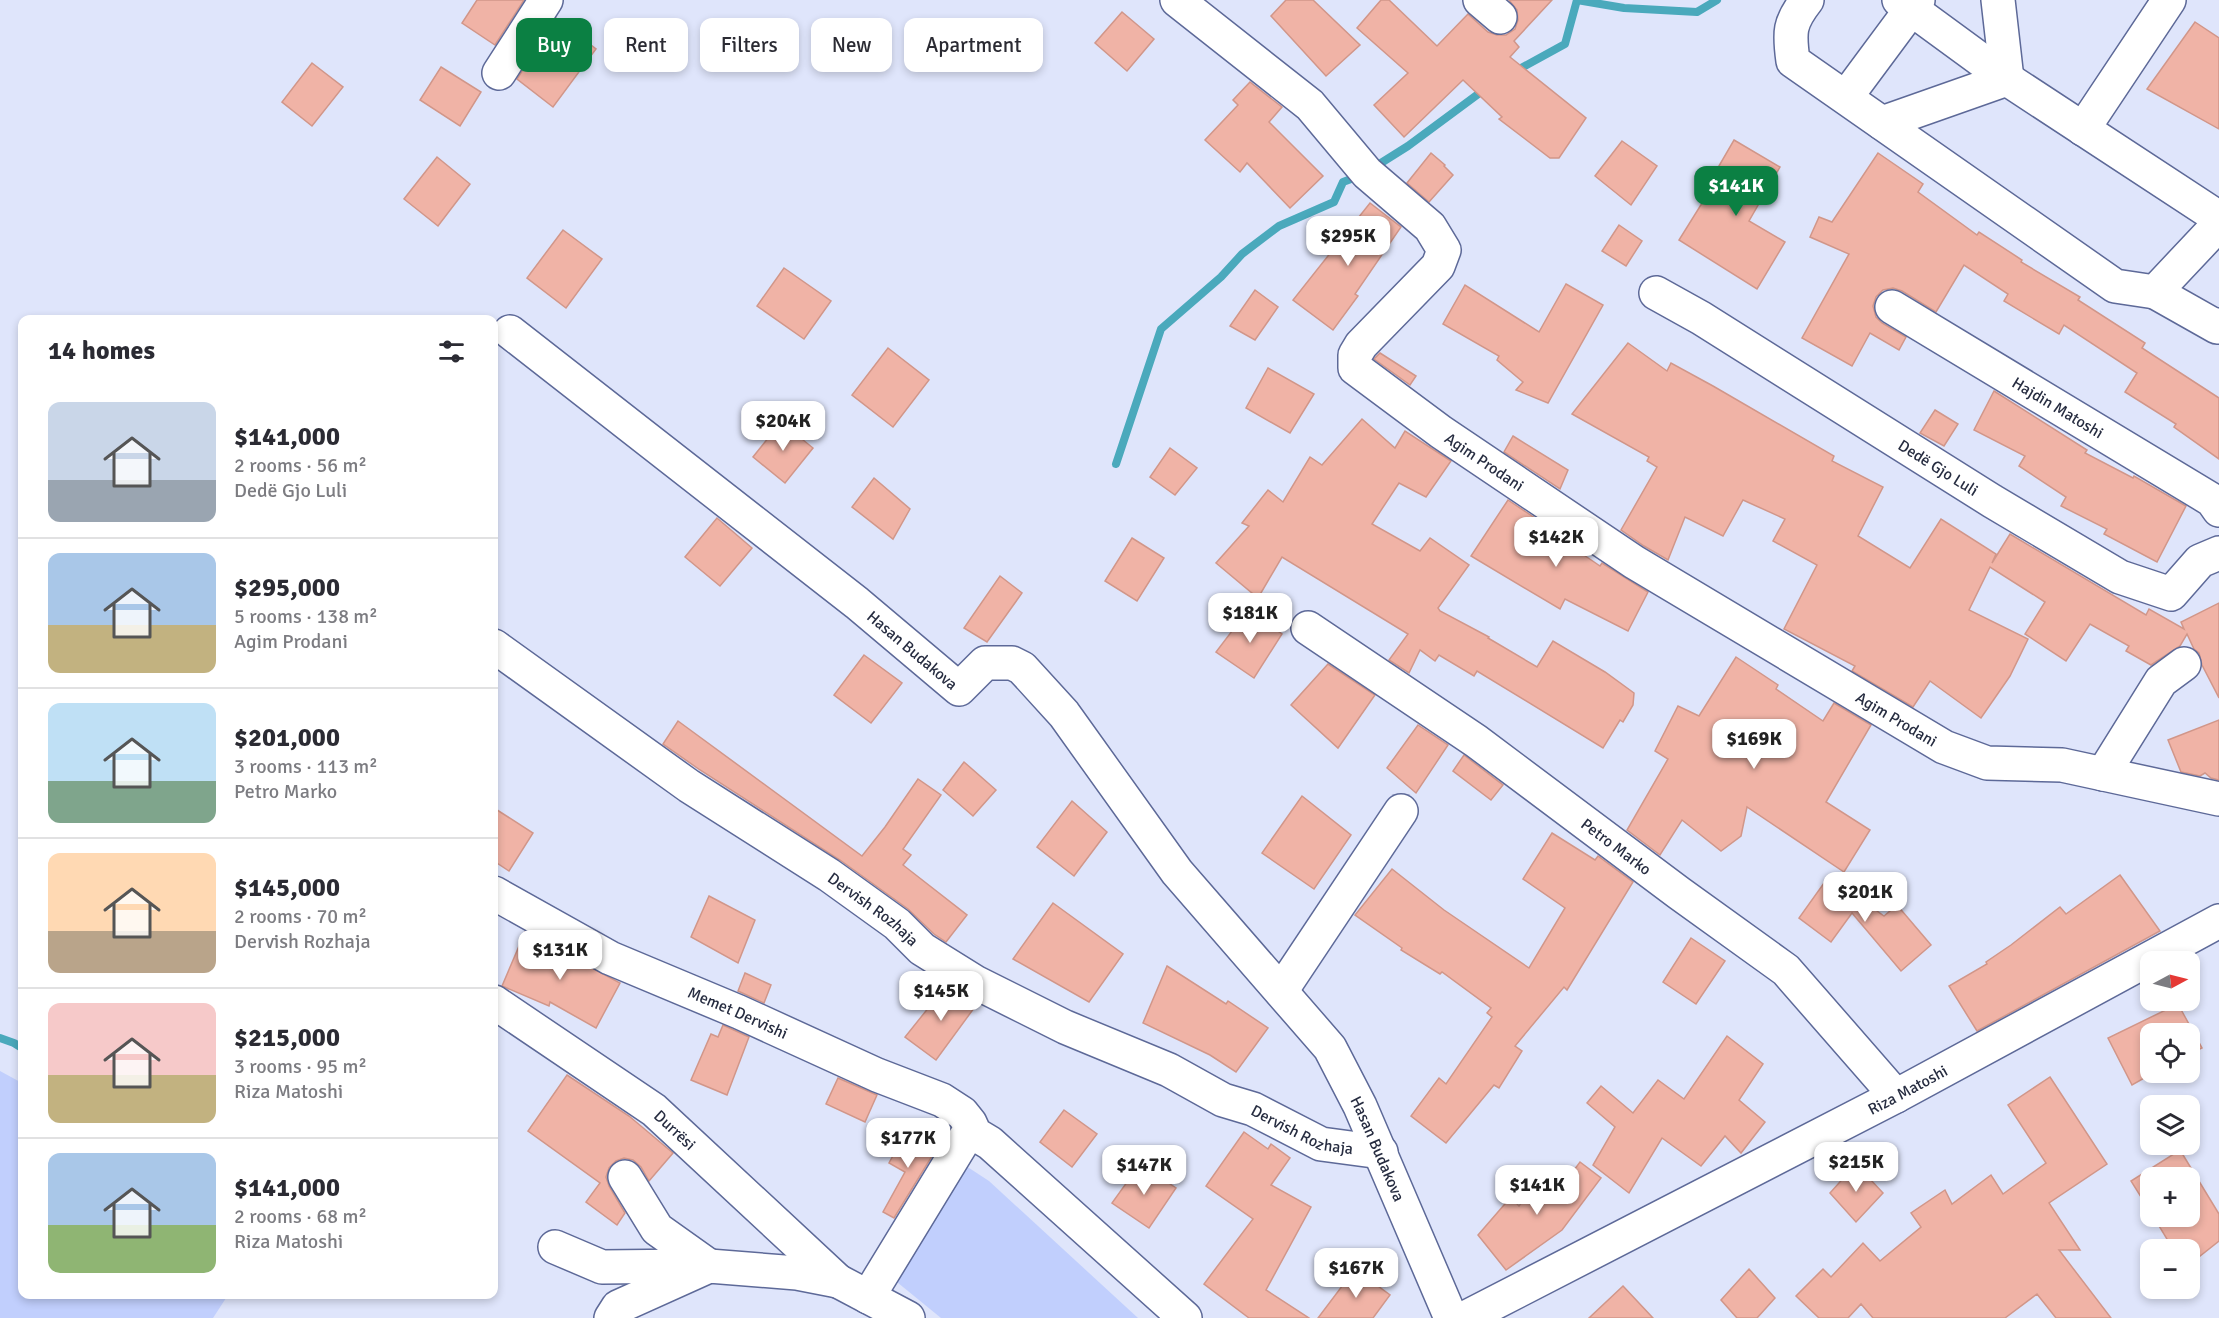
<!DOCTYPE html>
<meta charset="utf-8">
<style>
:root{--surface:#fff;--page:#f2f2f3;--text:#2b2b33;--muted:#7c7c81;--line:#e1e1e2;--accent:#0b8043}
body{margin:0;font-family:Signika,sans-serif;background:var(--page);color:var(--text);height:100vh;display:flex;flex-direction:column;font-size:22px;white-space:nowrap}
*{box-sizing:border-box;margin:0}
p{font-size:20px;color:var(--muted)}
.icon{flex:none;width:33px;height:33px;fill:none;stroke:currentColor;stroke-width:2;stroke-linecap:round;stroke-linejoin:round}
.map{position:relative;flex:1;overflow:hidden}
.sheet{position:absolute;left:18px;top:315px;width:480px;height:984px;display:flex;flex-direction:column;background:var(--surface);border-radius:12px;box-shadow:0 3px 9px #0003}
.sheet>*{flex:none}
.top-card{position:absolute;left:516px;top:18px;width:570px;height:54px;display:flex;gap:12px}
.needle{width:39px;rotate:83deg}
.tools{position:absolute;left:2140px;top:951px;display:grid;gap:12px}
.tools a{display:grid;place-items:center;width:60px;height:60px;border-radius:12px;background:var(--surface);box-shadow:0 3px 9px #0003;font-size:30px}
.price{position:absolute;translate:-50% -51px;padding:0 14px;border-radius:12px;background:#fff;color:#222;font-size:20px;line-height:39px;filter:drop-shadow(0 2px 3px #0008)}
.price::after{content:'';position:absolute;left:50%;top:36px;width:18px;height:14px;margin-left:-9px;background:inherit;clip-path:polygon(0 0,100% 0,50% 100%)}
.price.on{background:var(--accent);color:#fff}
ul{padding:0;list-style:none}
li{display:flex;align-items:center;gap:18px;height:150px;padding:0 30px}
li+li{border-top:2px solid var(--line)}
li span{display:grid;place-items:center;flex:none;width:168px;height:120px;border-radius:12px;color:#555}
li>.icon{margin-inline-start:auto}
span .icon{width:72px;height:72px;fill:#fffc;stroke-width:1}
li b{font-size:26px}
h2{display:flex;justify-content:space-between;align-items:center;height:72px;padding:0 30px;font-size:26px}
.tag{padding:0 21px;border-radius:12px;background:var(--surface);box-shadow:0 3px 9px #0003;font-size:21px;line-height:54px}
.tag.on{background:var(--accent);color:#fff}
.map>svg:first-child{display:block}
</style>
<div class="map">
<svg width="2219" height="1318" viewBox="0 0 2219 1318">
<rect width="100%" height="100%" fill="#dfe5fb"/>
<g fill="#c1cffd">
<path d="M 0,1071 L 22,1083 L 22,1294 L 228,1295 L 213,1318 L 0,1318 Z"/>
<path d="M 966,1166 L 989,1181 L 1138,1318 L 941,1318 L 892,1278 Z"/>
</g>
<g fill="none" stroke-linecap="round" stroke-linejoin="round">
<g stroke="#4aa9bc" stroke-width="8">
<path d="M 1577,0 L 1624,8 L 1697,12 L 1717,0"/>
<path d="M 1514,72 L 1565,44 L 1577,0"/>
<path d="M 1373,168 L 1408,146 L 1485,89"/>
<path d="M 1116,464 L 1161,329 L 1221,277 L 1242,254 L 1279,226 L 1334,202 L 1343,182 L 1359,176"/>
<path d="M 0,1038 L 14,1043 L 22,1048"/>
</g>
</g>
<g fill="#f0b3a6" stroke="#d19689" stroke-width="1.5">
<path d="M 477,0 L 524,0 L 495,45 L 462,23 Z"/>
<path d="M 1286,0 L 1313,0 L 1360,45 L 1326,76 L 1271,16 Z"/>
<path d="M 1381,0 L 1389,0 L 1437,46 L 1468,14 L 1488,32 L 1497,35 L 1506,35 L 1515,29 L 1518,20 L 1517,10 L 1509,0 L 1552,0 L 1514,41 L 1519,47 L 1510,57 L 1586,118 L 1559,158 L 1550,158 L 1499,119 L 1502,117 L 1463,80 L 1404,137 L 1374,105 L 1408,73 L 1357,28 Z"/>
<path d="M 1122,12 L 1154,39 L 1127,71 L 1095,43 Z"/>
<path d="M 556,18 L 596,49 L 553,107 L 517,79 Z"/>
<path d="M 2195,22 L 2219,38 L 2219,129 L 2147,89 Z"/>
<path d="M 312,63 L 343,87 L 312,126 L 282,102 Z"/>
<path d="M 441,67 L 481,92 L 460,126 L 420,100 Z"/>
<path d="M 1250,82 L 1282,107 L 1269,122 L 1323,176 L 1290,208 L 1247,163 L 1240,172 L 1205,140 L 1238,105 L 1233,100 Z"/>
<path d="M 1734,140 L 1780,167 L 1749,221 L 1785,242 L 1757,289 L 1679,240 L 1709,192 L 1705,190 Z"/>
<path d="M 1622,141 L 1657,166 L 1631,205 L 1595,176 Z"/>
<path d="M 1431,153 L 1445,165 L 1444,166 L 1453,175 L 1429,202 L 1407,183 Z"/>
<path d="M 1878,153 L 1923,184 L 1918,192 L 1977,235 L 1979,232 L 2022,260 L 2021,262 L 2080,297 L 2078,300 L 2145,343 L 2142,348 L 2219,398 L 2219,459 L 2174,427 L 2176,424 L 2125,392 L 2137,373 L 2064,325 L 2059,334 L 2004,301 L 2008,294 L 1964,265 L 1936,312 L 1902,291 L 1893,288 L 1883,290 L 1876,297 L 1873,306 L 1876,317 L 1882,323 L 1906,337 L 1899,350 L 1870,333 L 1852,366 L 1802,338 L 1849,254 L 1810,237 L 1819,217 L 1832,222 Z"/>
<path d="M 437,157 L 470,184 L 438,226 L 404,199 Z"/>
<path d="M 1370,203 L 1401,227 L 1355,294 L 1358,296 L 1333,330 L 1293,300 Z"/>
<path d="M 1619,225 L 1642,241 L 1626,266 L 1602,251 Z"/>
<path d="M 563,230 L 602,259 L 566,308 L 527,278 Z"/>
<path d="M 784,268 L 831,301 L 804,339 L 757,306 Z"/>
<path d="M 1566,284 L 1603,305 L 1548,403 L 1516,390 L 1523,382 L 1497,360 L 1499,356 L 1443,324 L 1465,285 L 1539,332 Z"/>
<path d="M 1255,290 L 1278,307 L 1255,340 L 1230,326 Z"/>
<path d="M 1628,343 L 1667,371 L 1671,363 L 1713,386 L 1834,456 L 1832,461 L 1883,487 L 1858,536 L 1910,568 L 1941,519 L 1996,554 L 1992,563 L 2010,534 L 2146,615 L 2149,609 L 2184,629 L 2181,622 L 2219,603 L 2219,698 L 2202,665 L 2199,653 L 2194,649 L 2187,634 L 2180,646 L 2151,665 L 2126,651 L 2129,646 L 2090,624 L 2066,661 L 2025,634 L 2045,602 L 1990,567 L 1969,610 L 2028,639 L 2010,676 L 1981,718 L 1930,681 L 1913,707 L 1852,671 L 1855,666 L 1784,629 L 1817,565 L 1773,541 L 1785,519 L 1743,500 L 1723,536 L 1685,517 L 1668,560 L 1644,546 L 1621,530 L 1657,467 L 1647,461 L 1649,457 L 1572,414 Z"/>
<path d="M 888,348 L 929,380 L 893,427 L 852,395 Z"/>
<path d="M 1380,353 L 1416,376 L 1410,385 L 1374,359 Z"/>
<path d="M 1268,368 L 1314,394 L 1290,433 L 1246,408 Z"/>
<path d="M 1994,391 L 2087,450 L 2085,453 L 2133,478 L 2134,476 L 2186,506 L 2157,562 L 2104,534 L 2107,529 L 2061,506 L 2066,497 L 2019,466 L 2025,456 L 1974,430 Z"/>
<path d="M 1935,410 L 1958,424 L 1944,446 L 1920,433 Z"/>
<path d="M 1362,419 L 1395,448 L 1405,431 L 1451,461 L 1426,497 L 1399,483 L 1372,524 L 1420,551 L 1430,538 L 1469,565 L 1438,608 L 1440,611 L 1489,637 L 1488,638 L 1537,667 L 1553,641 L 1605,672 L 1634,693 L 1633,705 L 1623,722 L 1620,720 L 1603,748 L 1477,671 L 1474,676 L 1439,655 L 1435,661 L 1420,650 L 1409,673 L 1389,660 L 1408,634 L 1282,557 L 1258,598 L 1216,563 L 1249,526 L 1242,523 L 1268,490 L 1283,502 L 1310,457 L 1322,465 Z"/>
<path d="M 781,422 L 813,448 L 785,483 L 753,457 Z"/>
<path d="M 1513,436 L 1568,470 L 1560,489 L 1504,452 Z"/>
<path d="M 1170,448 L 1197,468 L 1175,495 L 1150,477 Z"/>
<path d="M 874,478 L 910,509 L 893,539 L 852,507 Z"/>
<path d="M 1508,500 L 1544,524 L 1543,527 L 1600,566 L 1602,563 L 1648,592 L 1628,631 L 1565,599 L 1560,609 L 1471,556 Z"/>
<path d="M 717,518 L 752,548 L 720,586 L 685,557 Z"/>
<path d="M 1132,538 L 1164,558 L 1137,601 L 1105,581 Z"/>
<path d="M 1000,576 L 1022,593 L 987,642 L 964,628 Z"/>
<path d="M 1248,610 L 1282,634 L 1254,678 L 1216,652 Z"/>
<path d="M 864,655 L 902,683 L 871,723 L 834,695 Z"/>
<path d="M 1736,657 L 1778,685 L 1776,689 L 1823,721 L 1834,703 L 1871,725 L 1826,802 L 1870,830 L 1844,872 L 1747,807 L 1741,836 L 1721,851 L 1682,820 L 1660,855 L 1627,830 L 1668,759 L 1655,751 L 1678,706 L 1699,716 Z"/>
<path d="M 1328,664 L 1375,695 L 1338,748 L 1291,705 Z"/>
<path d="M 2219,720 L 2219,780 L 2211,778 L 2205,773 L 2200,776 L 2181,772 L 2168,740 Z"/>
<path d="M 678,721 L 862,856 L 885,827 L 918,779 L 941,795 L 903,849 L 911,855 L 903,865 L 967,915 L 946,942 L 934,934 L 908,909 L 840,860 L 700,770 L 663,744 Z"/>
<path d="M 1418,725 L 1448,745 L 1416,793 L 1387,768 Z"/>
<path d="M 1464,755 L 1503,785 L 1491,800 L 1453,771 Z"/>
<path d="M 964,762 L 996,790 L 973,816 L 943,790 Z"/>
<path d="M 1302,796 L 1351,835 L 1314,889 L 1262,853 Z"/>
<path d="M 1072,801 L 1107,832 L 1074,876 L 1037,847 Z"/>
<path d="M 494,808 L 533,833 L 509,871 L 494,861 Z"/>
<path d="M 1552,833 L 1595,860 L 1598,856 L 1633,882 L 1567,990 L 1564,987 L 1515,1046 L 1522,1051 L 1499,1088 L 1494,1085 L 1446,1143 L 1411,1116 L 1439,1078 L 1446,1084 L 1492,1017 L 1487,1013 L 1491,1008 L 1442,972 L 1440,974 L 1401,950 L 1402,948 L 1355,915 L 1392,869 L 1444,910 L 1529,968 L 1565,908 L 1523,879 Z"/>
<path d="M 2120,875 L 2160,931 L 1977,1031 L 1949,986 L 1987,964 L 1986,962 L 2011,945 L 2060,907 L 2066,914 Z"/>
<path d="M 1829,876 L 1884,916 L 1897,905 L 1931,945 L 1901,971 L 1852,913 L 1831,942 L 1799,918 Z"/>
<path d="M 709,896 L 755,920 L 738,963 L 691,937 Z"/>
<path d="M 1053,903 L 1123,954 L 1089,1002 L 1013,959 Z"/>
<path d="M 525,932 L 620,983 L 596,1028 L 550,1002 L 549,1006 L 502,986 Z"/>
<path d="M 1691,938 L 1725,961 L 1696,1004 L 1663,982 Z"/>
<path d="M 1167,966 L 1226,1004 L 1228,1001 L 1268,1028 L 1236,1072 L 1210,1055 L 1143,1023 Z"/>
<path d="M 745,973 L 771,985 L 764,1003 L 738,991 Z"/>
<path d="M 946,986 L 977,1004 L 936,1060 L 905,1037 Z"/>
<path d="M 2178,1004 L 2202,1048 L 2190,1054 L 2190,1034 L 2151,1034 L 2151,1072 L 2155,1072 L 2132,1085 L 2108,1038 Z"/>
<path d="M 723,1025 L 749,1037 L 727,1095 L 691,1080 L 711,1034 L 718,1037 Z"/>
<path d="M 1727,1036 L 1763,1064 L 1739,1100 L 1765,1122 L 1741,1153 L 1725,1136 L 1701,1166 L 1662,1138 L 1629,1193 L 1593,1165 L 1615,1127 L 1587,1103 L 1601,1086 L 1633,1113 L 1658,1080 L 1684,1099 Z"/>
<path d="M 567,1075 L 629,1116 L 673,1153 L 649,1181 L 641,1167 L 633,1160 L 624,1158 L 616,1161 L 609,1168 L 606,1177 L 609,1186 L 625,1213 L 617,1225 L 586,1202 L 600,1183 L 528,1131 Z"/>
<path d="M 2050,1077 L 2107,1164 L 2049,1203 L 2080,1250 L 2059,1250 L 2111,1318 L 2056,1318 L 2037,1294 L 2005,1318 L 1873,1318 L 1861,1304 L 1848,1318 L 1819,1318 L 1796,1296 L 1823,1269 L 1831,1277 L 1863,1243 L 1880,1261 L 1921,1227 L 1911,1213 L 1945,1190 L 1952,1204 L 1991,1175 L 2003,1194 L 2046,1163 L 2008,1105 Z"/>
<path d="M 838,1078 L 877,1095 L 865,1122 L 826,1104 Z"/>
<path d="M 1064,1110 L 1097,1134 L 1072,1167 L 1040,1142 Z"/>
<path d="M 906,1132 L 937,1148 L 894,1218 L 883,1212 L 905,1172 L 889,1163 Z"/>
<path d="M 1244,1132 L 1268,1149 L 1271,1144 L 1290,1158 L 1271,1185 L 1311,1207 L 1266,1290 L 1309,1318 L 1249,1318 L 1204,1284 L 1253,1219 L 1206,1186 Z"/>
<path d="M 2180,1150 L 2219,1214 L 2219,1241 L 2190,1264 L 2190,1250 L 2153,1250 L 2167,1239 L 2153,1216 L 2190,1216 L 2190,1178 L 2151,1178 L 2151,1213 L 2131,1181 Z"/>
<path d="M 1580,1162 L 1601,1178 L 1562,1230 L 1506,1270 L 1478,1235 L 1511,1197 L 1519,1206 L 1542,1174 L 1560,1189 Z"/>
<path d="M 1140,1164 L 1176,1188 L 1149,1228 L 1112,1203 Z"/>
<path d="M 1856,1164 L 1883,1193 L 1856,1222 L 1830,1193 Z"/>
<path d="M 1355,1269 L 1390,1295 L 1373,1318 L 1318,1318 Z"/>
<path d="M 1749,1269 L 1775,1298 L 1757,1318 L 1737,1318 L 1721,1300 Z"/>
<path d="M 1623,1286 L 1653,1318 L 1589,1318 Z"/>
</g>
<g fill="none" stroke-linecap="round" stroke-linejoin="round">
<defs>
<g id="minor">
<path id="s1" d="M 1177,0 L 1310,105 L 1367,173 L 1430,227 L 1444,250 L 1438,266 L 1361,345 L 1355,355 L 1355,368 L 1441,432 L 1634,562 L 1944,747 L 1987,763 L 2062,765 L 2219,799"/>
<path d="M 1480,0 L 1500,17"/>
<path d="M 1807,0 C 1789,23 1789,32 1793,61 L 2115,286 L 2155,292 L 2219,224"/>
<path d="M 1899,0 L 2007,79 L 2219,218"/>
<path d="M 499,73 L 546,0"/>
<path d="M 1846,97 L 1918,0"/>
<path d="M 1882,123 L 2007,79 L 1998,0"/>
<path d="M 2083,129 L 2169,0"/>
<path d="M 2155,292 L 2217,327 L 2219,325"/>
<path id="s2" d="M 1656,293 L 1701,318 L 1992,501 L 2120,577 L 2171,594 L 2200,561 L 2219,553"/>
<path id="s3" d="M 1892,307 L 2212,500 L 2219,510"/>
<path id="s4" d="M 510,332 L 857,603 L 959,689 L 985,663 L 1012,663 L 1022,668 L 1064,714 L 1177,872 L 1330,1048 L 1360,1106 L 1451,1318"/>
<path id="s5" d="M 1308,628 L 1476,741 L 1679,893 L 1786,970 L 1896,1096"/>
<path id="s6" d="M 494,646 L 689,786 L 829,875 L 897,924 L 922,949 L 975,982 L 1065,1027 L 1169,1070 L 1223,1100 L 1253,1109 L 1321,1144 L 1381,1152"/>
<path d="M 2103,774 L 2161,681 L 2184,664"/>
<path id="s7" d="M 494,893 L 610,958 L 739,1012 L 877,1075 L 942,1100 L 962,1113 L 970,1123 L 975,1134 L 990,1143 L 1185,1318"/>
<path d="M 1281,991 L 1401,811"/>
<path id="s8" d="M 494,1002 L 654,1110 L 838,1281 L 908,1318"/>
<path d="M 625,1177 L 657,1229 L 709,1266"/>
<path d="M 555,1247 L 602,1267 L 696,1266"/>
<path d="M 868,1297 L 965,1138 L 975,1134"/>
<path d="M 611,1318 L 618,1307 L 709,1266 L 797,1273 L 838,1281"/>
<path id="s9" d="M 1465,1318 L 1896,1096 L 2219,921"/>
</g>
</defs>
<use href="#minor" stroke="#5d6998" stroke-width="36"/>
<use href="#minor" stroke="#fff" stroke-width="33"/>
</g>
<g text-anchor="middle" stroke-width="4.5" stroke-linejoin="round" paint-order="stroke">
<g font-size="16" fill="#272d41" stroke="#f0f3fe">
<text dy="6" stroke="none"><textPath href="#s3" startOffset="194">Hajdin Matoshi</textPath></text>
<text dy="6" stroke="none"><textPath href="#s1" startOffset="680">Agim Prodani</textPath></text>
<text dy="6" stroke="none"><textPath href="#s2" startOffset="332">Dedë Gjo Luli</textPath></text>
<text dy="6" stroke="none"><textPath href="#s4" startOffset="513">Hasan Budakova</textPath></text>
<text dy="6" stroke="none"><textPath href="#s1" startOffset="1166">Agim Prodani</textPath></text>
<text dy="6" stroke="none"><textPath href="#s5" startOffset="378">Petro Marko</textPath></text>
<text dy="6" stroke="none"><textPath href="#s6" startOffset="462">Dervish Rozhaja</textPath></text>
<text dy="6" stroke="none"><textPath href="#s7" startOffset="272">Memet Dervishi</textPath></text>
<text dy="6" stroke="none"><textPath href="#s9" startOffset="498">Riza Matoshi</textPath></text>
<text dy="6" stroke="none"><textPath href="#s6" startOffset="948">Dervish Rozhaja</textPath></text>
<text dy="6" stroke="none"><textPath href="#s8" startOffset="222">Durrësi</textPath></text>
<text dy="6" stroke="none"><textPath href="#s4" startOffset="1250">Hasan Budakova</textPath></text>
</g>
</g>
</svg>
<div class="tools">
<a><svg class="needle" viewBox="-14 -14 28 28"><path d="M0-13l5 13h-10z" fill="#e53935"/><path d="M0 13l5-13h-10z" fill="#7c7c81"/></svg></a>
<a><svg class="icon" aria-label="locate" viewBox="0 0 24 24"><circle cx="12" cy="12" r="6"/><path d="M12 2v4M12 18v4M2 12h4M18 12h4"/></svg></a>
<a><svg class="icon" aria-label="layers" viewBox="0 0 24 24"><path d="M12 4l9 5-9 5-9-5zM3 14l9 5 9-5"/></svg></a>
<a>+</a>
<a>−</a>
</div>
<b class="price on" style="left:1736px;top:217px">$141K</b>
<b class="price" style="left:1348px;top:267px">$295K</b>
<b class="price" style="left:783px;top:452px">$204K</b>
<b class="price" style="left:1556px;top:568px">$142K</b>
<b class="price" style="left:1250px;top:644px">$181K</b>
<b class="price" style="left:1754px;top:770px">$169K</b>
<b class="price" style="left:1865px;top:923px">$201K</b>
<b class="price" style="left:560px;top:981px">$131K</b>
<b class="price" style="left:941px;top:1022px">$145K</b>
<b class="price" style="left:908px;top:1169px">$177K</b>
<b class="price" style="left:1856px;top:1193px">$215K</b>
<b class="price" style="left:1144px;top:1196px">$147K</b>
<b class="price" style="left:1537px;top:1216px">$141K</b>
<b class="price" style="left:1356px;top:1299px">$167K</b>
<div class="top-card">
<a class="tag on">Buy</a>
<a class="tag">Rent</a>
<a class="tag">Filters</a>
<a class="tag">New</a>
<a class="tag">Apartment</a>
</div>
<section class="sheet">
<h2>14 homes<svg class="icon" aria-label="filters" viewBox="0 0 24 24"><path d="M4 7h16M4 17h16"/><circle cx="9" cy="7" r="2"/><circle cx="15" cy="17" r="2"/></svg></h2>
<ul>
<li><span style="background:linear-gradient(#c9d6e8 65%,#9aa5b1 0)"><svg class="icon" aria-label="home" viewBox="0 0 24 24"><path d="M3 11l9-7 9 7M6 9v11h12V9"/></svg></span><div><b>$141,000</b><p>2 rooms · 56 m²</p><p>Dedë Gjo Luli</p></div></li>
<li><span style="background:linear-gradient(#a9c7e8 60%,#c2b280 0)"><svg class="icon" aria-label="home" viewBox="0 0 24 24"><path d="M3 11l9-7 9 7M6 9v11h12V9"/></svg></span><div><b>$295,000</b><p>5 rooms · 138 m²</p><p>Agim Prodani</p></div></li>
<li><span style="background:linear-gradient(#bfe0f5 65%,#7fa58c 0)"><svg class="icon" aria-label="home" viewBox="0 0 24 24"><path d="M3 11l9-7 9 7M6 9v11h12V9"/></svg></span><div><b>$201,000</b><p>3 rooms · 113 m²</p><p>Petro Marko</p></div></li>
<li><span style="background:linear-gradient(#ffd9b3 65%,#b9a48a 0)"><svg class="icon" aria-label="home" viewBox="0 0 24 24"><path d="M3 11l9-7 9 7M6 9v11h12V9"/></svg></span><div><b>$145,000</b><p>2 rooms · 70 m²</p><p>Dervish Rozhaja</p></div></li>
<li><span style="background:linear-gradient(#f6c9c9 60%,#c2b280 0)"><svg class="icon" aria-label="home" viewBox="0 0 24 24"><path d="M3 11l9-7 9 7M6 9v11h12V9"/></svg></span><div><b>$215,000</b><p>3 rooms · 95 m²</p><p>Riza Matoshi</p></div></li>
<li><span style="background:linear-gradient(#a9c7e8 60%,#8fb573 0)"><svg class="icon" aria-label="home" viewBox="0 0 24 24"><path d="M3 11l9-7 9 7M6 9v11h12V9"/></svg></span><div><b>$141,000</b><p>2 rooms · 68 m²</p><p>Riza Matoshi</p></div></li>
</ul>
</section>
</div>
